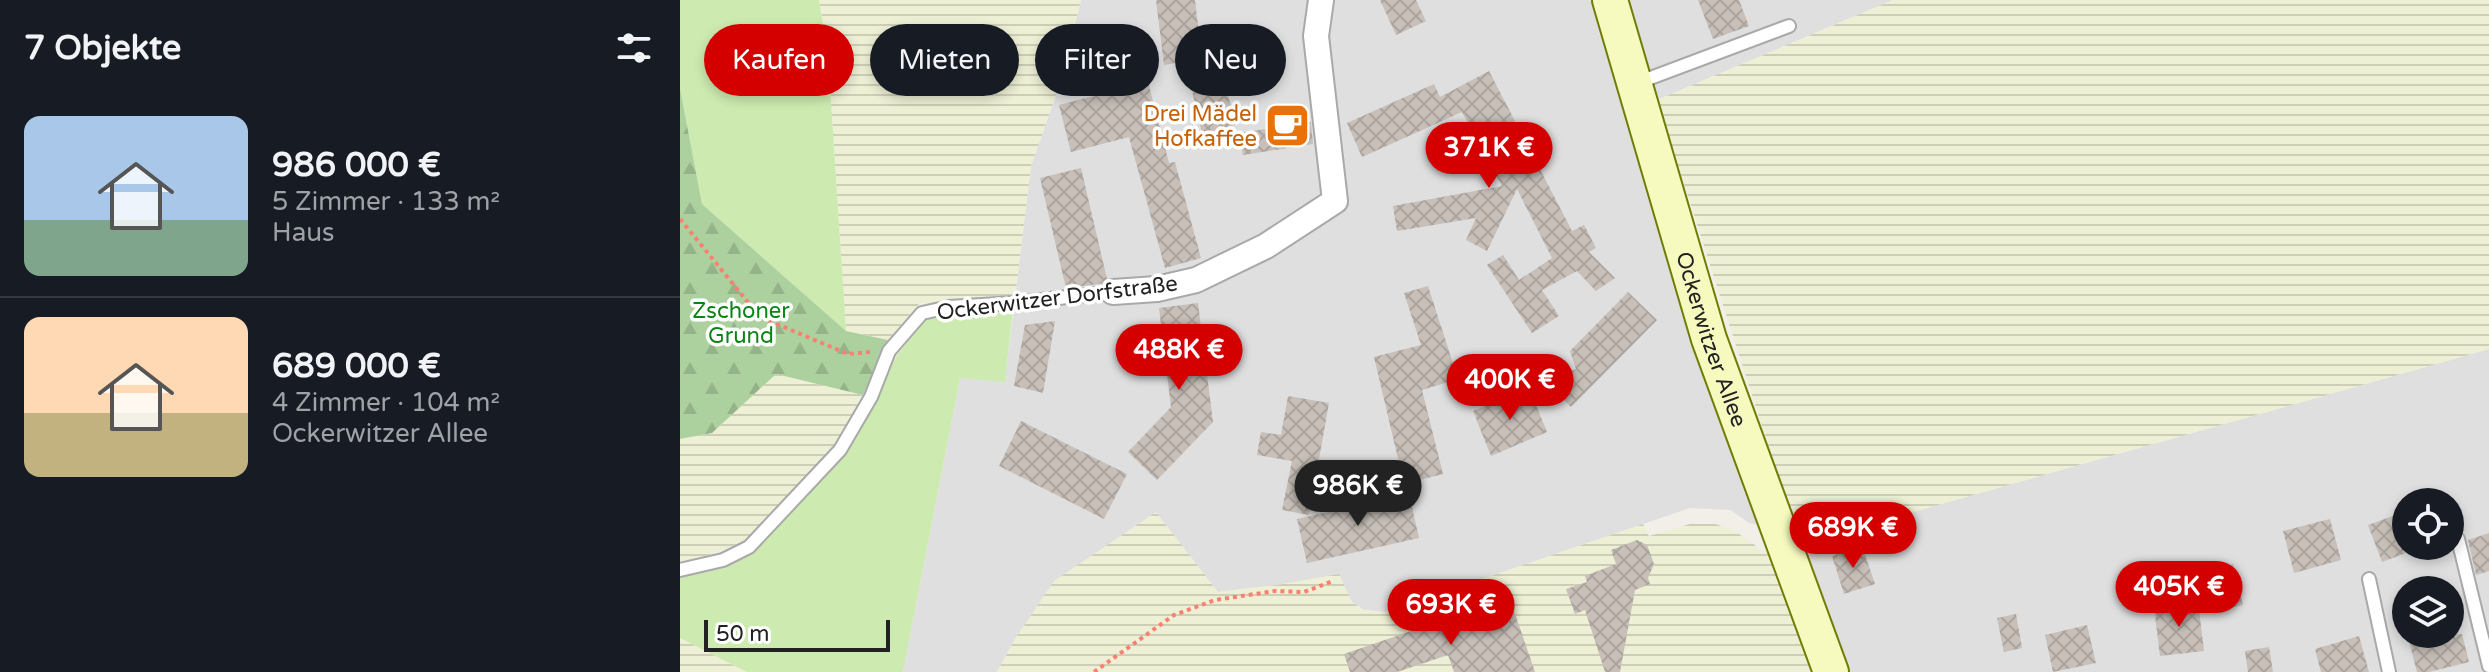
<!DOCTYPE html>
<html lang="de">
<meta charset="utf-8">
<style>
:root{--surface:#171b24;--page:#242831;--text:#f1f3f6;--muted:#9ea1a6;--line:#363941;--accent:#d40000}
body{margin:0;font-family:"Varela Round",sans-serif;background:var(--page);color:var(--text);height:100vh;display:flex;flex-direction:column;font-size:30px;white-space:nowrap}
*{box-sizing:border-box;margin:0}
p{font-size:26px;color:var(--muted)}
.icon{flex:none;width:44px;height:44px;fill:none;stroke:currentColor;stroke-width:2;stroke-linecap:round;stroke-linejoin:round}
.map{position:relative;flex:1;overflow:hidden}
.drawer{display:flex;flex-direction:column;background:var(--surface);width:680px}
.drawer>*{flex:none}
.top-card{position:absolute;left:24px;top:24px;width:760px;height:72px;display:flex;gap:16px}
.fabs{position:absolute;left:1712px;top:488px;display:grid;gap:16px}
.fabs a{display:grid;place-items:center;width:72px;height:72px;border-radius:50%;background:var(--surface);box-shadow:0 4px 12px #0003;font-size:40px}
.scale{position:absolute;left:24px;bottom:20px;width:186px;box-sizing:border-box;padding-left:8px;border:4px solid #222;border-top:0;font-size:22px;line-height:28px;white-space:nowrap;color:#222;-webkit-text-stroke:6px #fff;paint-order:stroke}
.price{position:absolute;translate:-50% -68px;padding:0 18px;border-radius:28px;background:var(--accent);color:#fff;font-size:26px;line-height:52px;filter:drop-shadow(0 2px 4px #0008)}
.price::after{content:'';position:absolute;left:50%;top:48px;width:24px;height:18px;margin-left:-12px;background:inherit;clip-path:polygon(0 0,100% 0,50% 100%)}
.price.on{background:#222;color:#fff}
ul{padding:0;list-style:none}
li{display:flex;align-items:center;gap:24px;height:200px;padding:0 24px}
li+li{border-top:2px solid var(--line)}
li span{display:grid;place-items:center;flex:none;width:224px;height:160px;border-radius:16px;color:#555}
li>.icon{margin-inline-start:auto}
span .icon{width:96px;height:96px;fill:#fffc;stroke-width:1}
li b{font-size:34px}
h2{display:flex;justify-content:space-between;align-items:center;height:96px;padding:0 24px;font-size:34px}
.tag{padding:0 28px;border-radius:36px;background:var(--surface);box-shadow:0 4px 12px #0003;font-size:28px;line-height:72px}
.tag.on{background:var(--accent);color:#fff}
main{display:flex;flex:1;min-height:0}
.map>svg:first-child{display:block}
</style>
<main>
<section class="drawer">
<h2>7 Objekte<svg class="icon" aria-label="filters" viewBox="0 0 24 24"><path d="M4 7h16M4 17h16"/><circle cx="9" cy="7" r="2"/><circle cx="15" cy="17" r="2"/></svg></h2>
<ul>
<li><span style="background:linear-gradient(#a9c7e8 65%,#7fa58c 0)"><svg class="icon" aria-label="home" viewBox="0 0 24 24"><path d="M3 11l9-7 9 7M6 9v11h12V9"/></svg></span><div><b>986 000 €</b><p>5 Zimmer · 133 m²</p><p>Haus</p></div></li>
<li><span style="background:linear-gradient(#ffd9b3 60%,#c2b280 0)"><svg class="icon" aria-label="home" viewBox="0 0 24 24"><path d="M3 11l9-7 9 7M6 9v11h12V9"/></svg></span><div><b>689 000 €</b><p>4 Zimmer · 104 m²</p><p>Ockerwitzer Allee</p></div></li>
</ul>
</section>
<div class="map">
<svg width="1809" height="672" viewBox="0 0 1809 672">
<defs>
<pattern id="farmland-rules" width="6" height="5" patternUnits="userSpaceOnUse" patternTransform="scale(2)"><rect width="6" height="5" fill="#eef0d5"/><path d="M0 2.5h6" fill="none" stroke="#ccceb7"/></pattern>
<pattern id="forest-firs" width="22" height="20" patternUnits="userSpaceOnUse" patternTransform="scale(2)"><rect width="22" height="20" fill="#add19e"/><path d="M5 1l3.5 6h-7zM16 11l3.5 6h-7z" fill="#95b388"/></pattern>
<pattern id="building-cross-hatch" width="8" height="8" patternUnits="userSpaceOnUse" patternTransform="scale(2)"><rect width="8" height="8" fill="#c7bfb8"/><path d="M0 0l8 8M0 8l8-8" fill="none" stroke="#aba49e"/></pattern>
</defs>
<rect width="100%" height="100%" fill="#f2efe9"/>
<g fill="#e0dfdf" fill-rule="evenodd">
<path d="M 401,0 L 919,0 L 1079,525 L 1069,523 L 1051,510 L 1010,508 L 706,612 L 684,610 L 672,602 L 597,585 L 538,592 L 335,639 L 317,672 L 223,672 L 280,378 L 325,381 L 351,166 L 382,78 Z"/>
<path d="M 944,0 L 1213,0 L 977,100 Z"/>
<path d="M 1809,349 L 1809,672 L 1164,672 L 1120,544 ZM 1726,502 L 1770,502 L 1770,546 L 1726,546 ZM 1726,590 L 1770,590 L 1770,634 L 1726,634 Z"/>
</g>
<g fill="url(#farmland-rules)">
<path d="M 139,0 L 401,0 L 382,78 L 351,166 L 335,297 L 240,303 L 208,340 L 166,331 L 148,56 Z"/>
<path d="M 1213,0 L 1809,0 L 1809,349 L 1120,544 L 977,100 Z"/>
<path d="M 96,374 L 183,395 L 155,445 L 65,541 L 38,552 L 0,564 L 0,439 L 32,433 Z"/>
<path d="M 476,512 L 538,592 L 597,585 L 659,574 L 672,602 L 684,610 L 706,612 L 963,524 L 969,536 L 1010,524 L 1035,524 L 1052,529 L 1083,551 L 1093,551 L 1134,672 L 317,672 L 335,639 L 374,581 Z"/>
<path d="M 0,638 L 67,672 L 0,672 Z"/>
</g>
<g fill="#cdebb0">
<path d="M 0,0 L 139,0 L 148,56 L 166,331 L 22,204 L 0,88 Z"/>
<path d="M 333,309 L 325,382 L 280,378 L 223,672 L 67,672 L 0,638 L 0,576 L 43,565 L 71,554 L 117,504 L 195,398 L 217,355 L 246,319 L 271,314 Z"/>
</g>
<path fill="url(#forest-firs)" d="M 0,88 L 22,204 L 166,331 L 208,340 L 183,395 L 96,374 L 32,433 L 0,439 Z"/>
<g fill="url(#building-cross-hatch)">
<path d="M 476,0 L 515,0 L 522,59 L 484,65 Z"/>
<path d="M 700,0 L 736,0 L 746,21 L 716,35 Z"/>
<path d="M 1018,0 L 1059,0 L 1069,26 L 1033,39 Z"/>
<path d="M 809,71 L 892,231 L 904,225 L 916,248 L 909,252 L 935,278 L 916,291 L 897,271 L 862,290 L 879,316 L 852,333 L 807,265 L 823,255 L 839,280 L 872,258 L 837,189 L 807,251 L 786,240 L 796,218 L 717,231 L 713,206 L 822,186 L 782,112 L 682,157 L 667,123 L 754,84 L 760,97 Z"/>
<path d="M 544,77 L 555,125 L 522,134 L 511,86 Z"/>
<path d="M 468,82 L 489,163 L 495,162 L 521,258 L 485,268 L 449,137 L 391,152 L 379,105 Z"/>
<path d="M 631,122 L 633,144 L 563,155 L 559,133 Z"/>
<path d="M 401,168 L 427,279 L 420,284 L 386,288 L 360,178 Z"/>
<path d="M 748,286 L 778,379 L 742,390 L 763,474 L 724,484 L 694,357 L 741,345 L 724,293 Z"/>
<path d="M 948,292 L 977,320 L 891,407 L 865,382 L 896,369 L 890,351 Z"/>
<path d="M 518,303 L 533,422 L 477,480 L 448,452 L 491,407 L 479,308 Z"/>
<path d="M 375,321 L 363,393 L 334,386 L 345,325 Z"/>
<path d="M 849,388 L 867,432 L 811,456 L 793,411 Z"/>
<path d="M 608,396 L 649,403 L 629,515 L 602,510 L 612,461 L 577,455 L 581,432 L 601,435 Z"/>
<path d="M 341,421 L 447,474 L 424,519 L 319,466 Z"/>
<path d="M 729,494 L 739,538 L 627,563 L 617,519 Z"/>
<path d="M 1721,513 L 1726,527 L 1726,553 L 1702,562 L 1688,525 Z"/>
<path d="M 1650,519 L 1661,560 L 1614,573 L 1603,531 Z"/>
<path d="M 1809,533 L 1809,571 L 1796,575 L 1788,540 Z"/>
<path d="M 957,540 L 967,545 L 974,564 L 968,578 L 970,584 L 955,590 L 940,672 L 925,672 L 905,610 L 895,614 L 886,589 L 907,582 L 905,576 L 936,564 L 931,550 Z"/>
<path d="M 1182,546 L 1195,584 L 1164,594 L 1152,556 Z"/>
<path d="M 1553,564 L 1563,605 L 1531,613 L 1521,572 Z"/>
<path d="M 1518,601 L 1524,651 L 1480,656 L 1474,607 Z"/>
<path d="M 801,607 L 806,620 L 834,611 L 855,672 L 774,672 L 768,655 L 717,672 L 670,672 L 664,654 Z"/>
<path d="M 1336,614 L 1342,648 L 1324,652 L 1317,618 Z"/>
<path d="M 1407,625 L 1416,663 L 1373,672 L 1365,635 Z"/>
<path d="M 1727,634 L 1782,634 L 1789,662 L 1749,672 L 1737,672 Z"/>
<path d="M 1679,636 L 1689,672 L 1641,672 L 1635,649 Z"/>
<path d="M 1589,647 L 1593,672 L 1568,672 L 1565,651 Z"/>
</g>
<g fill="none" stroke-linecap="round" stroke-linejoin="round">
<defs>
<g id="lane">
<path d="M 957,83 L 1109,26"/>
<path d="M 1778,539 L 1809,666"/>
<path d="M 0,570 L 43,560 L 69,547 L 160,450 L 191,397 L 209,351 L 242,313 L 269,307 L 334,303 L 433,292"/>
<path d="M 1689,579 L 1709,672"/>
</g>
<path id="street" d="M 433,292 L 477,289 L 516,280 L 586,246 L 655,201 L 636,36 L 641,0"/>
<g id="secondary">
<path id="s1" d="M 930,0 L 1029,339 L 1151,672"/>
</g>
</defs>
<use href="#lane" stroke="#a9a9a9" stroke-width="16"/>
<use href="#street" stroke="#a9a9a9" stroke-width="28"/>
<use href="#secondary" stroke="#707d05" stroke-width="38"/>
<g stroke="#fa8072" stroke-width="4" stroke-dasharray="4 4" stroke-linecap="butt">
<path d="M 0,219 L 80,317 L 168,354 L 190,352"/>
<path d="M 414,672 L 494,615 L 535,600 L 595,591 L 624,592 L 653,581"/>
</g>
<use href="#lane" stroke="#fff" stroke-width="12"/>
<use href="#street" stroke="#fff" stroke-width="24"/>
<use href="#secondary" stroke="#f7fabf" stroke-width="34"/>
</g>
<defs>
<symbol id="cafe-square" viewBox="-11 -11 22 22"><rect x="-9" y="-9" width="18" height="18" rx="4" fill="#e8710a" stroke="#fff"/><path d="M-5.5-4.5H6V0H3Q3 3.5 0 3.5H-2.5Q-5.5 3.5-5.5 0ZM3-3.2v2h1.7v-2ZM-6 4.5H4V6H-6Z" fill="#fff"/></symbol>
</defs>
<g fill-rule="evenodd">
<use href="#cafe-square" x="582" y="100" width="51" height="51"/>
</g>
<g text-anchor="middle" stroke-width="7" stroke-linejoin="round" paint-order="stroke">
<g font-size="22" fill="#c56008" stroke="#fff" text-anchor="end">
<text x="577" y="121">Drei Mädel<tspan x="577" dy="25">Hofkaffee</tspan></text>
</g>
<g font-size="22" fill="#222" stroke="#fff">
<text transform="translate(377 297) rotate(-7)" y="8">Ockerwitzer Dorfstraße</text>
<text dy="8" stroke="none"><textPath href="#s1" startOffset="354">Ockerwitzer Allee</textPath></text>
</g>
<g font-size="22" fill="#0c8416" stroke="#fff">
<text x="61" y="318">Zschoner<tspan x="61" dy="25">Grund</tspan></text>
</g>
</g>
</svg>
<div class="fabs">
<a><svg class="icon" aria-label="locate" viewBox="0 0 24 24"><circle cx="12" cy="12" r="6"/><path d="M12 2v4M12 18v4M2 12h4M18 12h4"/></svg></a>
<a><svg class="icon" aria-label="layers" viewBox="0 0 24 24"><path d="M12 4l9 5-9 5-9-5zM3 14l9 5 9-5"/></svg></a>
</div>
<div class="scale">50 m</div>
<b class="price" style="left:809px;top:190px">371K €</b>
<b class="price" style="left:499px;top:392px">488K €</b>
<b class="price" style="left:830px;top:422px">400K €</b>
<b class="price on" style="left:678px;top:528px">986K €</b>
<b class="price" style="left:1173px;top:570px">689K €</b>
<b class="price" style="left:1499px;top:629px">405K €</b>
<b class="price" style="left:771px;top:647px">693K €</b>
<div class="top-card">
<a class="tag on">Kaufen</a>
<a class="tag">Mieten</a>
<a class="tag">Filter</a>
<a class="tag">Neu</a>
</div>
</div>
</main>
